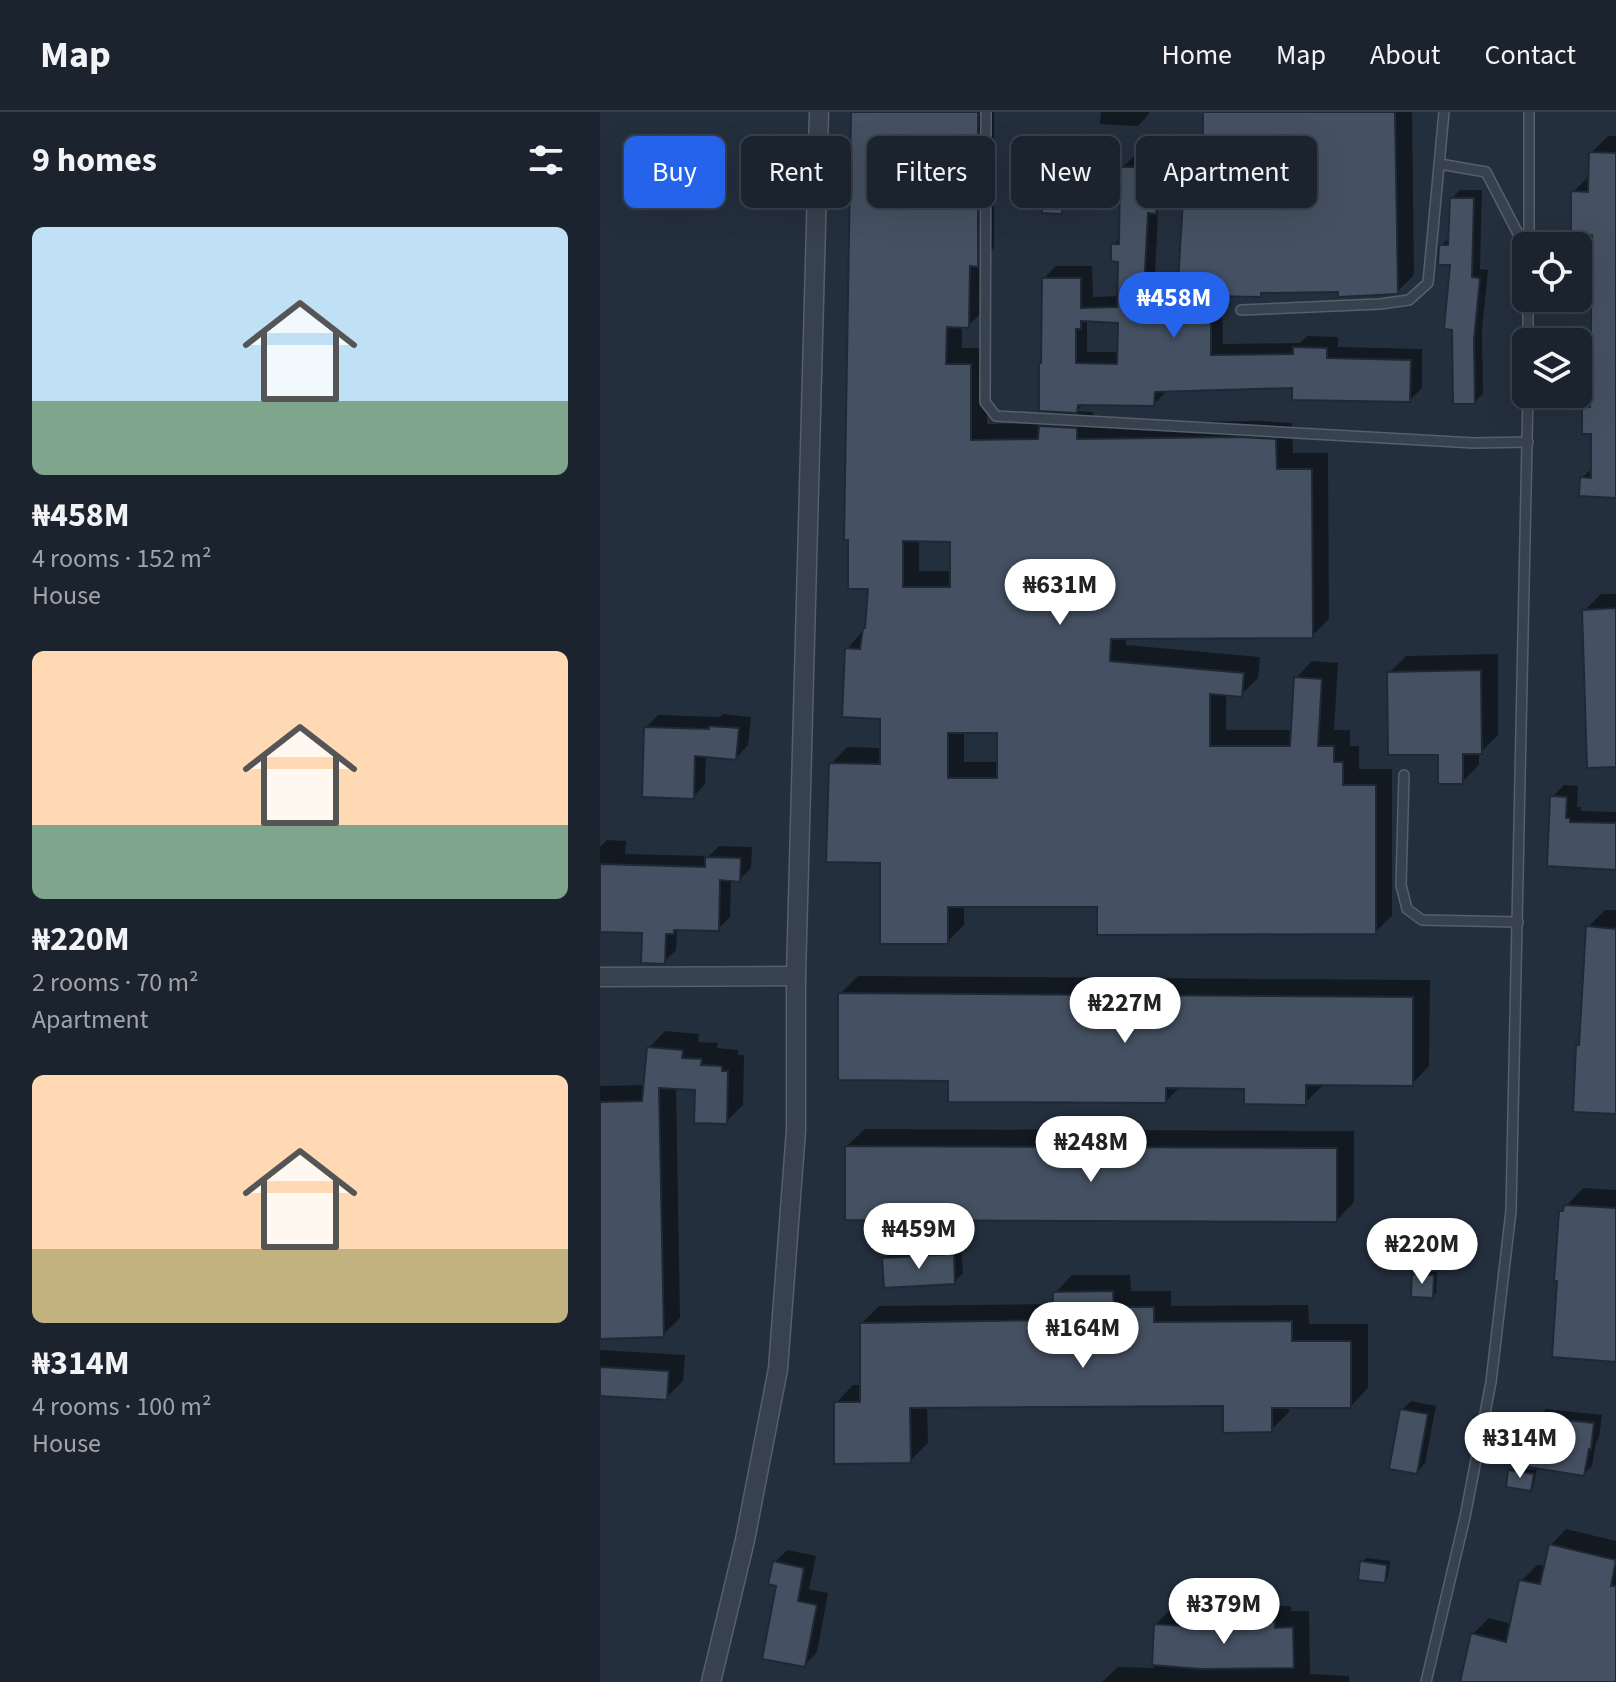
<!DOCTYPE html>
<meta charset="utf-8">
<style>
:root{--surface:#1b232e;--page:#242b36;--text:#f1f3f6;--muted:#a0a4aa;--line:#39404a;--accent:#2563eb}
body{margin:0;font-family:"Source Sans 3",sans-serif;background:var(--page);color:var(--text);height:100vh;display:flex;flex-direction:column;font-size:30px;white-space:nowrap}
*{box-sizing:border-box;margin:0}
p{font-size:26px;color:var(--muted)}
.icon{flex:none;width:44px;height:44px;fill:none;stroke:currentColor;stroke-width:2;stroke-linecap:round;stroke-linejoin:round}
.map{position:relative;flex:1;overflow:hidden}
.details{display:flex;flex-direction:column;background:var(--surface);width:600px}
.details>*{flex:none}
.guide{position:absolute;left:24px;top:24px;width:760px;height:72px;display:flex;gap:16px}
.buttons{position:absolute;left:912px;top:120px;display:grid;gap:16px}
.buttons a{display:grid;place-items:center;width:80px;height:80px;border-radius:12px;background:var(--surface);box-shadow:0 8px 32px #0002,0 0 0 2px var(--line);font-size:40px}
.price{position:absolute;translate:-50% -68px;padding:0 18px;border-radius:28px;background:#fff;color:#222;font-size:26px;line-height:52px;filter:drop-shadow(0 2px 4px #0008)}
.price::after{content:'';position:absolute;left:50%;top:48px;width:24px;height:18px;margin-left:-12px;background:inherit;clip-path:polygon(0 0,100% 0,50% 100%)}
.price.active{background:var(--accent);color:#fff}
ul{padding:0;list-style:none}
li{display:grid;align-content:center;gap:16px;height:424px;padding:0 32px}
li span{display:grid;place-items:center;height:248px;border-radius:12px;color:#555}
li>.icon{margin-inline-start:auto}
span .icon{width:144px;height:144px;fill:#fffc;stroke-width:1}
li b{font-size:34px}
h2{display:flex;justify-content:space-between;align-items:center;height:96px;padding:0 32px;font-size:34px}
.tag{padding:0 28px;border-radius:12px;background:var(--surface);box-shadow:0 8px 32px #0002,0 0 0 2px var(--line);font-size:28px;line-height:72px}
.tag.active{background:var(--accent);color:#fff}
header{display:flex;align-items:center;gap:48px;box-sizing:border-box;height:112px;padding:0 40px;background:var(--surface);border-bottom:2px solid var(--line)}
header strong{font-size:38px}
nav{display:flex;gap:44px;margin-inline-start:auto;font-size:28px}
main{display:flex;flex:1;min-height:0}
.map>svg:first-child{display:block}
</style>
<header>
<strong>Map</strong>
<nav><a>Home</a><a>Map</a><a>About</a><a>Contact</a></nav>
</header>
<main>
<section class="details">
<h2>9 homes<svg class="icon" aria-label="filters" viewBox="0 0 24 24"><path d="M4 7h16M4 17h16"/><circle cx="9" cy="7" r="2"/><circle cx="15" cy="17" r="2"/></svg></h2>
<ul>
<li><span style="background:linear-gradient(#bfe0f5 70%,#7fa58c 0)"><svg class="icon" aria-label="home" viewBox="0 0 24 24"><path d="M3 11l9-7 9 7M6 9v11h12V9"/></svg></span><div><b>₦458M</b><p>4 rooms · 152 m²</p><p>House</p></div></li>
<li><span style="background:linear-gradient(#ffd9b3 70%,#7fa58c 0)"><svg class="icon" aria-label="home" viewBox="0 0 24 24"><path d="M3 11l9-7 9 7M6 9v11h12V9"/></svg></span><div><b>₦220M</b><p>2 rooms · 70 m²</p><p>Apartment</p></div></li>
<li><span style="background:linear-gradient(#ffd9b3 70%,#c2b280 0)"><svg class="icon" aria-label="home" viewBox="0 0 24 24"><path d="M3 11l9-7 9 7M6 9v11h12V9"/></svg></span><div><b>₦314M</b><p>4 rooms · 100 m²</p><p>House</p></div></li>
</ul>
</section>
<div class="map">
<svg width="1016" height="1570" viewBox="0 0 1016 1570">
<rect width="100%" height="100%" fill="#242f3e"/>
<g fill="#0007" fill-rule="evenodd">
<path d="M 253,0 L 394,0 L 394,136 L 386,144 L 385,197 L 368,214 L 362,214 L 362,236 L 387,236 L 387,312 L 444,311 L 457,298 L 444,166 L 456,154 L 492,154 L 493,185 L 520,184 L 521,148 L 513,133 L 521,125 L 522,56 L 534,44 L 550,44 L 553,41 L 569,41 L 567,88 L 558,97 L 555,166 L 565,166 L 564,196 L 622,195 L 623,232 L 700,231 L 707,224 L 738,225 L 738,235 L 822,237 L 822,276 L 810,288 L 694,274 L 566,277 L 566,280 L 554,292 L 484,291 L 477,299 L 493,300 L 493,311 L 659,309 L 692,311 L 693,341 L 728,341 L 729,507 L 712,524 L 526,525 L 526,533 L 660,545 L 658,566 L 641,583 L 626,582 L 626,618 L 693,618 L 696,566 L 712,549 L 738,551 L 734,618 L 750,618 L 750,634 L 759,634 L 759,657 L 792,657 L 792,804 L 775,820 L 499,793 L 364,793 L 364,813 L 347,830 L 282,749 L 231,652 L 247,635 L 282,636 L 282,605 L 247,537 L 267,514 L 270,475 ZM 487,207 L 521,210 L 520,240 L 487,240 ZM 319,427 L 352,428 L 352,459 L 319,459 ZM 364,619 L 399,619 L 399,650 L 364,650 Z"/>
<path d="M 501,0 L 549,0 L 549,2 L 538,14 L 500,12 Z"/>
<path d="M 605,0 L 812,0 L 814,163 L 797,180 L 740,178 L 665,179 L 661,183 L 605,170 L 585,89 L 602,71 L 605,71 Z"/>
<path d="M 1008,24 L 1016,24 L 1016,384 L 982,366 L 993,355 L 993,320 L 984,296 L 992,288 L 994,121 L 973,80 L 990,63 L 991,41 Z"/>
<path d="M 454,53 L 471,53 L 470,91 L 461,100 L 445,61 Z"/>
<path d="M 860,78 L 882,78 L 880,157 L 888,158 L 882,218 L 883,282 L 874,290 L 852,151 L 841,134 L 850,125 L 852,86 Z"/>
<path d="M 1001,482 L 1016,482 L 1016,653 L 985,498 Z"/>
<path d="M 898,542 L 898,623 L 881,640 L 879,640 L 879,653 L 862,670 L 840,641 L 789,561 L 806,544 Z"/>
<path d="M 123,602 L 151,605 L 148,633 L 136,646 L 106,643 L 105,672 L 93,685 L 46,616 L 58,603 L 120,605 Z"/>
<path d="M 964,673 L 978,674 L 977,695 L 981,695 L 981,699 L 1016,700 L 1016,756 L 949,752 L 952,685 Z"/>
<path d="M 7,728 L 26,729 L 25,742 L 109,744 L 119,734 L 152,735 L 151,756 L 139,768 L 131,767 L 130,805 L 118,817 L 77,816 L 76,838 L 64,850 L 44,819 L 0,818 L 0,735 Z"/>
<path d="M 1005,798 L 1016,798 L 1016,1000 L 981,931 L 988,815 Z"/>
<path d="M 258,864 L 830,868 L 829,954 L 812,972 L 723,973 L 705,991 L 646,975 L 580,975 L 566,989 L 350,967 L 240,882 Z"/>
<path d="M 65,919 L 99,922 L 98,930 L 118,931 L 117,936 L 138,938 L 138,943 L 144,943 L 143,993 L 126,1010 L 97,976 L 76,975 L 80,1206 L 63,1223 L 0,1225 L 0,974 L 46,973 L 49,936 Z"/>
<path d="M 265,1017 L 754,1019 L 754,1090 L 737,1108 L 247,1034 Z"/>
<path d="M 983,1076 L 1016,1078 L 1016,1248 L 961,1100 Z"/>
<path d="M 361,1134 L 363,1161 L 354,1170 L 284,1147 L 293,1138 Z"/>
<path d="M 818,1159 L 837,1160 L 836,1181 L 832,1184 L 814,1162 Z"/>
<path d="M 472,1163 L 530,1163 L 531,1179 L 571,1179 L 571,1194 L 708,1193 L 709,1212 L 768,1212 L 768,1276 L 751,1294 L 689,1294 L 689,1300 L 671,1318 L 625,1292 L 327,1294 L 328,1331 L 310,1349 L 236,1291 L 253,1273 L 262,1273 L 262,1211 L 279,1194 L 455,1192 L 455,1181 Z"/>
<path d="M 0,1238 L 85,1243 L 83,1269 L 66,1286 L 0,1282 Z"/>
<path d="M 811,1289 L 836,1294 L 825,1351 L 817,1360 L 802,1298 Z"/>
<path d="M 946,1297 L 1002,1303 L 999,1326 L 996,1330 L 992,1354 L 983,1362 L 937,1355 L 934,1373 L 931,1377 L 910,1359 L 914,1355 L 935,1358 L 936,1355 L 928,1332 L 935,1324 L 937,1305 Z"/>
<path d="M 966,1417 L 1016,1429 L 1016,1570 L 861,1570 L 873,1522 L 889,1506 L 912,1512 L 921,1469 L 937,1453 L 946,1454 L 950,1434 Z"/>
<path d="M 187,1438 L 216,1444 L 209,1477 L 228,1481 L 217,1540 L 205,1553 L 178,1473 L 175,1450 Z"/>
<path d="M 766,1446 L 790,1449 L 788,1466 L 784,1469 L 762,1450 Z"/>
<path d="M 617,1494 L 691,1494 L 691,1499 L 709,1499 L 710,1562 L 749,1564 L 749,1570 L 502,1570 L 518,1555 L 554,1556 L 556,1512 L 573,1495 L 613,1498 Z"/>
</g>
<g fill="#455162" stroke="#1f2835" stroke-width="2" fill-rule="evenodd">
<path d="M 251,0 L 378,0 L 378,155 L 370,154 L 369,216 L 347,215 L 346,252 L 371,252 L 371,328 L 438,327 L 439,314 L 477,316 L 477,327 L 641,325 L 676,327 L 677,357 L 712,357 L 713,526 L 511,527 L 510,549 L 644,561 L 642,585 L 610,582 L 610,634 L 690,634 L 694,565 L 722,567 L 718,634 L 734,634 L 734,650 L 743,650 L 743,673 L 776,673 L 776,822 L 497,823 L 497,795 L 348,795 L 348,832 L 280,832 L 280,751 L 226,750 L 229,651 L 280,652 L 280,607 L 242,605 L 245,536 L 260,537 L 263,516 L 265,516 L 268,477 L 248,477 L 248,428 L 244,428 ZM 303,429 L 350,430 L 350,475 L 303,475 ZM 348,621 L 397,621 L 397,666 L 348,666 Z"/>
<path d="M 603,0 L 795,0 L 798,182 L 738,185 L 738,180 L 661,181 L 661,185 L 603,184 L 603,172 L 578,170 L 583,88 L 603,89 Z"/>
<path d="M 989,40 L 1016,41 L 1016,386 L 979,384 L 980,365 L 991,366 L 991,322 L 982,322 L 982,295 L 990,295 L 992,123 L 971,123 L 971,79 L 988,80 Z"/>
<path d="M 539,52 L 558,52 L 556,102 L 548,101 L 544,177 L 554,178 L 553,207 L 611,206 L 611,243 L 693,242 L 693,235 L 727,236 L 727,246 L 811,248 L 810,290 L 692,288 L 692,276 L 555,280 L 554,294 L 478,293 L 477,301 L 439,299 L 439,251 L 441,251 L 442,166 L 481,166 L 481,196 L 517,195 L 518,150 L 511,149 L 511,132 L 519,132 L 520,55 L 539,55 ZM 481,209 L 518,211 L 517,252 L 476,251 L 476,217 L 481,217 Z"/>
<path d="M 443,60 L 463,61 L 462,102 L 442,101 Z"/>
<path d="M 850,86 L 874,86 L 872,165 L 880,166 L 874,228 L 875,292 L 853,292 L 852,218 L 844,217 L 850,153 L 838,153 L 839,133 L 848,133 Z"/>
<path d="M 1016,496 L 1016,655 L 987,656 L 982,498 Z"/>
<path d="M 881,558 L 882,642 L 863,642 L 863,672 L 838,672 L 838,643 L 788,643 L 787,560 Z"/>
<path d="M 109,614 L 139,616 L 136,648 L 95,644 L 94,687 L 42,685 L 44,615 L 109,617 Z"/>
<path d="M 950,684 L 967,685 L 966,706 L 970,706 L 970,710 L 1016,711 L 1016,758 L 947,754 Z"/>
<path d="M 105,745 L 141,746 L 140,770 L 120,768 L 119,819 L 74,818 L 74,822 L 66,822 L 65,852 L 41,851 L 42,821 L 0,820 L 0,752 L 105,755 Z"/>
<path d="M 986,814 L 1016,817 L 1016,1002 L 973,1000 L 976,933 L 979,933 Z"/>
<path d="M 238,881 L 813,885 L 813,974 L 706,973 L 706,993 L 644,992 L 644,977 L 566,976 L 566,991 L 348,990 L 348,969 L 238,968 Z"/>
<path d="M 47,935 L 83,938 L 82,946 L 102,947 L 101,953 L 122,954 L 122,959 L 128,959 L 127,1012 L 94,1011 L 95,978 L 59,976 L 64,1225 L 0,1227 L 0,990 L 42,989 Z"/>
<path d="M 245,1034 L 737,1036 L 737,1110 L 245,1108 Z"/>
<path d="M 964,1093 L 1016,1096 L 1016,1250 L 952,1245 L 957,1169 L 954,1169 L 959,1099 L 963,1099 Z"/>
<path d="M 354,1142 L 355,1172 L 284,1176 L 282,1146 Z"/>
<path d="M 812,1162 L 834,1163 L 833,1186 L 811,1185 Z"/>
<path d="M 513,1179 L 514,1195 L 554,1195 L 554,1210 L 692,1209 L 692,1229 L 751,1229 L 751,1296 L 672,1296 L 672,1320 L 623,1321 L 623,1294 L 310,1296 L 311,1351 L 234,1352 L 234,1290 L 260,1290 L 260,1211 L 453,1208 L 453,1180 Z"/>
<path d="M 0,1255 L 69,1259 L 67,1288 L 0,1284 Z"/>
<path d="M 800,1297 L 828,1302 L 817,1362 L 789,1357 Z"/>
<path d="M 936,1305 L 994,1311 L 991,1337 L 989,1337 L 984,1364 L 922,1354 L 926,1331 L 932,1332 Z"/>
<path d="M 908,1358 L 934,1362 L 931,1379 L 906,1375 Z"/>
<path d="M 949,1432 L 1016,1448 L 1011,1474 L 1016,1474 L 1016,1570 L 860,1570 L 871,1521 L 906,1530 L 919,1468 L 940,1472 Z"/>
<path d="M 173,1449 L 204,1456 L 198,1489 L 217,1493 L 205,1555 L 162,1547 L 176,1474 L 168,1472 Z"/>
<path d="M 760,1449 L 787,1453 L 785,1471 L 758,1468 Z"/>
<path d="M 675,1510 L 675,1516 L 693,1515 L 694,1556 L 600,1557 L 552,1553 L 554,1512 L 598,1515 L 598,1511 Z"/>
</g>
<g fill="none" stroke-linecap="round" stroke-linejoin="round">
<defs>
<g id="lane">
<path d="M 386,0 L 385,290 L 396,304 L 874,331 L 928,330"/>
<path d="M 840,52 L 886,60 L 926,137"/>
<path d="M 929,134 L 929,0"/>
<path d="M 641,198 L 780,192 L 809,188 L 828,171 L 844,0"/>
<path d="M 928,230 L 928,186"/>
<path d="M 804,663 L 801,773 L 807,797 L 822,808 L 918,810"/>
<path d="M 826,1570 L 865,1405 L 891,1270 L 911,1099 L 928,282"/>
</g>
<g id="street">
<path d="M 0,865 L 196,864"/>
<path d="M 111,1570 L 145,1428 L 178,1257 L 196,1018 L 196,864 L 219,0"/>
</g>
</defs>
<use href="#lane" stroke="#565f6c" stroke-width="12"/>
<use href="#street" stroke="#565f6c" stroke-width="21"/>
<use href="#lane" stroke="#38414e" stroke-width="9"/>
<use href="#street" stroke="#38414e" stroke-width="18"/>
</g>
</svg>
<div class="buttons">
<a><svg class="icon" aria-label="locate" viewBox="0 0 24 24"><circle cx="12" cy="12" r="6"/><path d="M12 2v4M12 18v4M2 12h4M18 12h4"/></svg></a>
<a><svg class="icon" aria-label="layers" viewBox="0 0 24 24"><path d="M12 4l9 5-9 5-9-5zM3 14l9 5 9-5"/></svg></a>
</div>
<b class="price active" style="left:574px;top:228px">₦458M</b>
<b class="price" style="left:460px;top:515px">₦631M</b>
<b class="price" style="left:525px;top:933px">₦227M</b>
<b class="price" style="left:491px;top:1072px">₦248M</b>
<b class="price" style="left:319px;top:1159px">₦459M</b>
<b class="price" style="left:822px;top:1174px">₦220M</b>
<b class="price" style="left:483px;top:1258px">₦164M</b>
<b class="price" style="left:920px;top:1368px">₦314M</b>
<b class="price" style="left:624px;top:1534px">₦379M</b>
<div class="guide">
<a class="tag active">Buy</a>
<a class="tag">Rent</a>
<a class="tag">Filters</a>
<a class="tag">New</a>
<a class="tag">Apartment</a>
</div>
</div>
</main>
